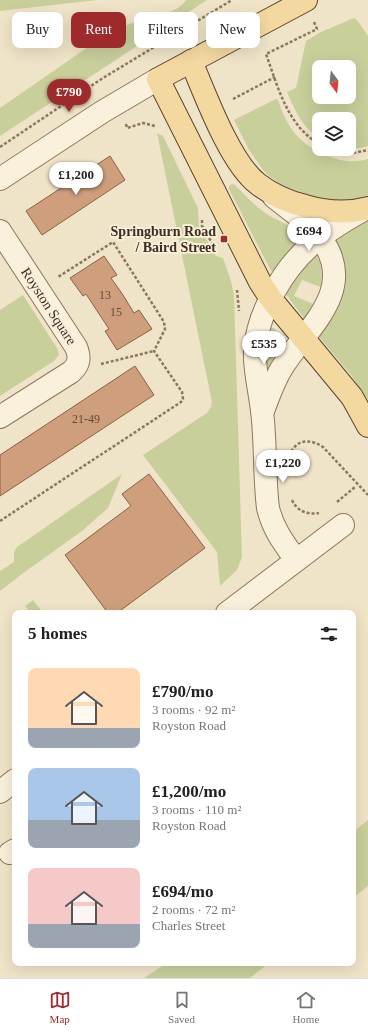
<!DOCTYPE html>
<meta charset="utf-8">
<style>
:root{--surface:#fff;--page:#f6f6f6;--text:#202124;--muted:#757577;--line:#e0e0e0;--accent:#9e2a2b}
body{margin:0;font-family:"Times New Roman",serif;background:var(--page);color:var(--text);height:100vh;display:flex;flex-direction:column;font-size:15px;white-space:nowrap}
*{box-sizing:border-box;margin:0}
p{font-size:13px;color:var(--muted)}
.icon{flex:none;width:22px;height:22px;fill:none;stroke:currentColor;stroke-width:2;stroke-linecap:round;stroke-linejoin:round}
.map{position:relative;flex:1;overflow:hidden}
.sheet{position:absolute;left:12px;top:610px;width:344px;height:356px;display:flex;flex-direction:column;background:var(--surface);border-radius:8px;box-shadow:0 4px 16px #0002}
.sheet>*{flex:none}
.hud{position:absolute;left:12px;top:12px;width:344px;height:36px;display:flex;gap:8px}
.needle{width:26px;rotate:165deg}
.buttons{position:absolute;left:312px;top:60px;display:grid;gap:8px}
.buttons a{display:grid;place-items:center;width:44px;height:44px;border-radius:8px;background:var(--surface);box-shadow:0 4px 16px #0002;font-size:20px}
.price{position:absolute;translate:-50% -34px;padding:0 9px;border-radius:14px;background:#fff;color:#222;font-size:13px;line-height:26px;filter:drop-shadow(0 1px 2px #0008)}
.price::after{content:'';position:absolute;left:50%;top:24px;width:12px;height:9px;margin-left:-6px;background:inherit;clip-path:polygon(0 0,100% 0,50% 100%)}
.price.selected{background:var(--accent);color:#fff}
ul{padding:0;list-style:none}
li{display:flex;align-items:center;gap:12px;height:100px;padding:0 16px}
li span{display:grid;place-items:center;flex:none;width:112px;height:80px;border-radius:8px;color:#555}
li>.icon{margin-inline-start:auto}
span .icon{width:48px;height:48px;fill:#fffc;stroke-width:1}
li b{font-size:17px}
h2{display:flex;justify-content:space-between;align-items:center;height:48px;padding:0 16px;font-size:17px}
.pill{padding:0 14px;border-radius:8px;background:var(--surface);box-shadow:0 4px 16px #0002;font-size:14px;line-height:36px}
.pill.selected{background:var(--accent);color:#fff}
.tab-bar{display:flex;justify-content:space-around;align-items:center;height:56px;border-top:1px solid var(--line);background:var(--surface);font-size:11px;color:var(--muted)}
.tab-bar a{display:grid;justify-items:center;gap:2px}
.tab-bar .selected{color:var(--accent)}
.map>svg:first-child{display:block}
</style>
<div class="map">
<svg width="368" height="978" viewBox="0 0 368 978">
<rect width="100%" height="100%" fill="#f0e4c8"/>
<g fill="#c9cf9b" fill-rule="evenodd">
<path d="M 0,0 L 97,0 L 0,11 Z"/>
<path d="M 186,0 L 207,0 L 0,136 L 0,108 L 101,38 C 112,31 123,26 135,22 C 149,17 178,14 186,0 Z"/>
<path d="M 354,18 L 357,20 L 368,36 L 368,146 L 361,148 L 349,149 L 349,119 L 319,119 L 319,138 C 300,124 296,112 287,92 L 296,88 L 306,41 L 321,32 ZM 319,67 L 349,67 L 349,97 L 319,97 Z"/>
<path d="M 276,99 L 278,100 C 288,129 299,144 328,156 C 341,162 355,163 368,159 L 368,201 L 322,202 L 285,188 L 269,176 L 263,170 L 249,150 L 234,120 Z"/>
<path d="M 157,133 L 163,136 L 198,208 L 199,227 L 216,256 L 223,258 L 231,281 L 234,295 L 242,557 L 237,570 L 220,586 L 217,552 L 143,455 L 207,413 L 211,407 L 212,402 Z"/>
<path d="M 232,184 L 235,185 C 246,196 256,208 270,216 C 282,223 295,227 305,237 L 276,273 L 271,271 L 229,189 L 229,186 Z"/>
<path d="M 368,220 L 368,401 L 351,375 L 320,338 L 319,336 L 333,315 L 341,296 L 332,241 L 359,224 Z"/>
<path d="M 315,255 C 323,261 322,277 321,287 L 302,280 L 294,296 L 316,305 L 305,320 L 286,294 L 300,272 Z"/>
<path d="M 23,295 L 57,348 L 59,355 L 54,361 L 0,396 L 0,310 Z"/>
<path d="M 271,328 L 274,328 L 284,341 L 275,354 L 269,367 L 266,369 L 267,344 Z"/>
<path d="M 122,474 L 108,508 L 82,531 L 26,571 L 0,591 L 0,571 L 14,562 L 14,552 L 17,547 Z"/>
<path d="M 33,600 L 43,613 L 31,613 L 25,606 Z"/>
<path d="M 368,820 L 368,886 L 353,898 L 353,832 Z"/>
<path d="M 167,963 L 269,963 L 250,978 L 144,978 Z"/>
</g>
<g fill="#cf9f7d" stroke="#8d5f41">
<path d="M 110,156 L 125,180 L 42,235 L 26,211 Z"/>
<path d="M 104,256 L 117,275 L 111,278 L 123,295 L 134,313 L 139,310 L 152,329 L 117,350 L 105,331 L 109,329 L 86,294 L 83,296 L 70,278 Z"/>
<path d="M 135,366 L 154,395 L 0,496 L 0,455 Z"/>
<path d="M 149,474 L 205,548 L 117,613 L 108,613 L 65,555 L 131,506 L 122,494 Z"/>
</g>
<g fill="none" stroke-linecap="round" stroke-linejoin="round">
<defs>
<g id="minor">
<path d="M 0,179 L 102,112 L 158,79"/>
<path d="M 0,231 L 76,347 C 80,357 80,364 71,372 L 0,417"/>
<path d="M 263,411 C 269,395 274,380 283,366 C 308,327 357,290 322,240 C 309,222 290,210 274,197"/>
<path d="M 296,560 C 283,542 273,529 268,508 C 264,476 266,443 262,411 C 260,391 254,371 255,351 C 257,313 284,268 312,244 C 328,230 347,219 365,209"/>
<path d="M 227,613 L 343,525"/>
<path d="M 0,792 L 15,780"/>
<path d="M 10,853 L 15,850"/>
</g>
<g id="major">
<path d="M 306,0 L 158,79 L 260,282 L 271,299 L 352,397 L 368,426"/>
<path d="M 191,61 C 205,94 230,163 258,184 C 271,194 289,202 305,206 C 326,212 346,214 368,208"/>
</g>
</defs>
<use href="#minor" stroke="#8d765c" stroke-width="24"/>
<use href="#major" stroke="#5b4430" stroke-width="24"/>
<g stroke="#8d765c" stroke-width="2.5" stroke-dasharray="3 2" stroke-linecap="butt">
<path d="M 314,22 L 317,29 L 266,54 C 278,87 287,125 319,144"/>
<path d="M 233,99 L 275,77"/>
<path d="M 126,124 L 127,128 L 143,123 L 155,126"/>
<path d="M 0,147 L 103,78 L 232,0"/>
<path d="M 329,149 L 348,154 L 368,150"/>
<path d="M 202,220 L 202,226 L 215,248"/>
<path d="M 237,290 L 239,311"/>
<path d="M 101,364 L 154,351"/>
<path d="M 289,456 C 296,439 309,438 323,447 L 368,495"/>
<path d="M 292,500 C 297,511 307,515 319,513"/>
<path d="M 337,502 L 355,487"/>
<path d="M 0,521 L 181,402 L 183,399 L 182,392 L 154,351 L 165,329 L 164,322 L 113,242 L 58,277"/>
</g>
<use href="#minor" stroke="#faf1dc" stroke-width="22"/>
<use href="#major" stroke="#f3d9a0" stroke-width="22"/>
</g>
<rect fill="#9e2a2b" stroke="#f7eed8" stroke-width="1.5" x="220" y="235" width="8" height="8" rx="2"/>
<g text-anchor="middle" stroke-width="4" stroke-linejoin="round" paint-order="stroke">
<g font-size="12" fill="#624a37">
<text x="105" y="299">13</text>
<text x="116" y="316">15</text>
<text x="86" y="423">21-49</text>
</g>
<g font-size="14" font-weight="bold" fill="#3d2e20" stroke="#f7eed8" text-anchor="end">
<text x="216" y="236">Springburn Road<tspan x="216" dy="16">/ Baird Street</tspan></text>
</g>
<g font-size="14" fill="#3d2e20" stroke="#f7eed8">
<text transform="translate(49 306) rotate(57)" y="5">Royston Square</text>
</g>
</g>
</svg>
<div class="buttons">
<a><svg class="needle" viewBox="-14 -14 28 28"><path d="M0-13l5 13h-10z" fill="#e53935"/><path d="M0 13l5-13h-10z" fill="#757577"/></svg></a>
<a><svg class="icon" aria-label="layers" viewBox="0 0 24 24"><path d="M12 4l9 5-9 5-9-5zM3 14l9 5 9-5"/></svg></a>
</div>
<b class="price selected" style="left:69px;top:113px">£790</b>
<b class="price" style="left:76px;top:196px">£1,200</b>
<b class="price" style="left:309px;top:252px">£694</b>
<b class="price" style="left:264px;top:365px">£535</b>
<b class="price" style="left:283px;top:484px">£1,220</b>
<div class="hud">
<a class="pill">Buy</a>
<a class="pill selected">Rent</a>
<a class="pill">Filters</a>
<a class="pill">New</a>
</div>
<section class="sheet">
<h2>5 homes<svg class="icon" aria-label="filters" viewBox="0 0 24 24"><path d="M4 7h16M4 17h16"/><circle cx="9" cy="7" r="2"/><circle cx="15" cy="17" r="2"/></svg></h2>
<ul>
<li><span style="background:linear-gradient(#ffd9b3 75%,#9aa5b1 0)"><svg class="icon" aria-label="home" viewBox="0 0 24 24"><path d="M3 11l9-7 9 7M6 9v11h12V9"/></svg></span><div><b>£790/mo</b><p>3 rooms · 92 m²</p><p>Royston Road</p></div></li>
<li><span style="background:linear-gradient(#a9c7e8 65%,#9aa5b1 0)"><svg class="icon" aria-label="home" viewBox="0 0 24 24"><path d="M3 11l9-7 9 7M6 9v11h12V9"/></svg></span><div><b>£1,200/mo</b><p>3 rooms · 110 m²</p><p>Royston Road</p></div></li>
<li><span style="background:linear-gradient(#f6c9c9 70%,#9aa5b1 0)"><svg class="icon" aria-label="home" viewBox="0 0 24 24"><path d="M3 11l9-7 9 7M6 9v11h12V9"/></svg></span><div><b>£694/mo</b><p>2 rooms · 72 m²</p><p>Charles Street</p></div></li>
</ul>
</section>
</div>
<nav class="tab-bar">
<a class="selected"><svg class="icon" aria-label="map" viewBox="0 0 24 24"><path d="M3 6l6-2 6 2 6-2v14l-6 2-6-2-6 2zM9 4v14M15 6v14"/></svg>Map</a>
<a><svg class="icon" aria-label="saved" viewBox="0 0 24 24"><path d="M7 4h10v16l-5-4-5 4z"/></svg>Saved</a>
<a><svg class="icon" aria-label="home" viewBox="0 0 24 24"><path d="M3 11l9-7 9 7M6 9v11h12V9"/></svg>Home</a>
</nav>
